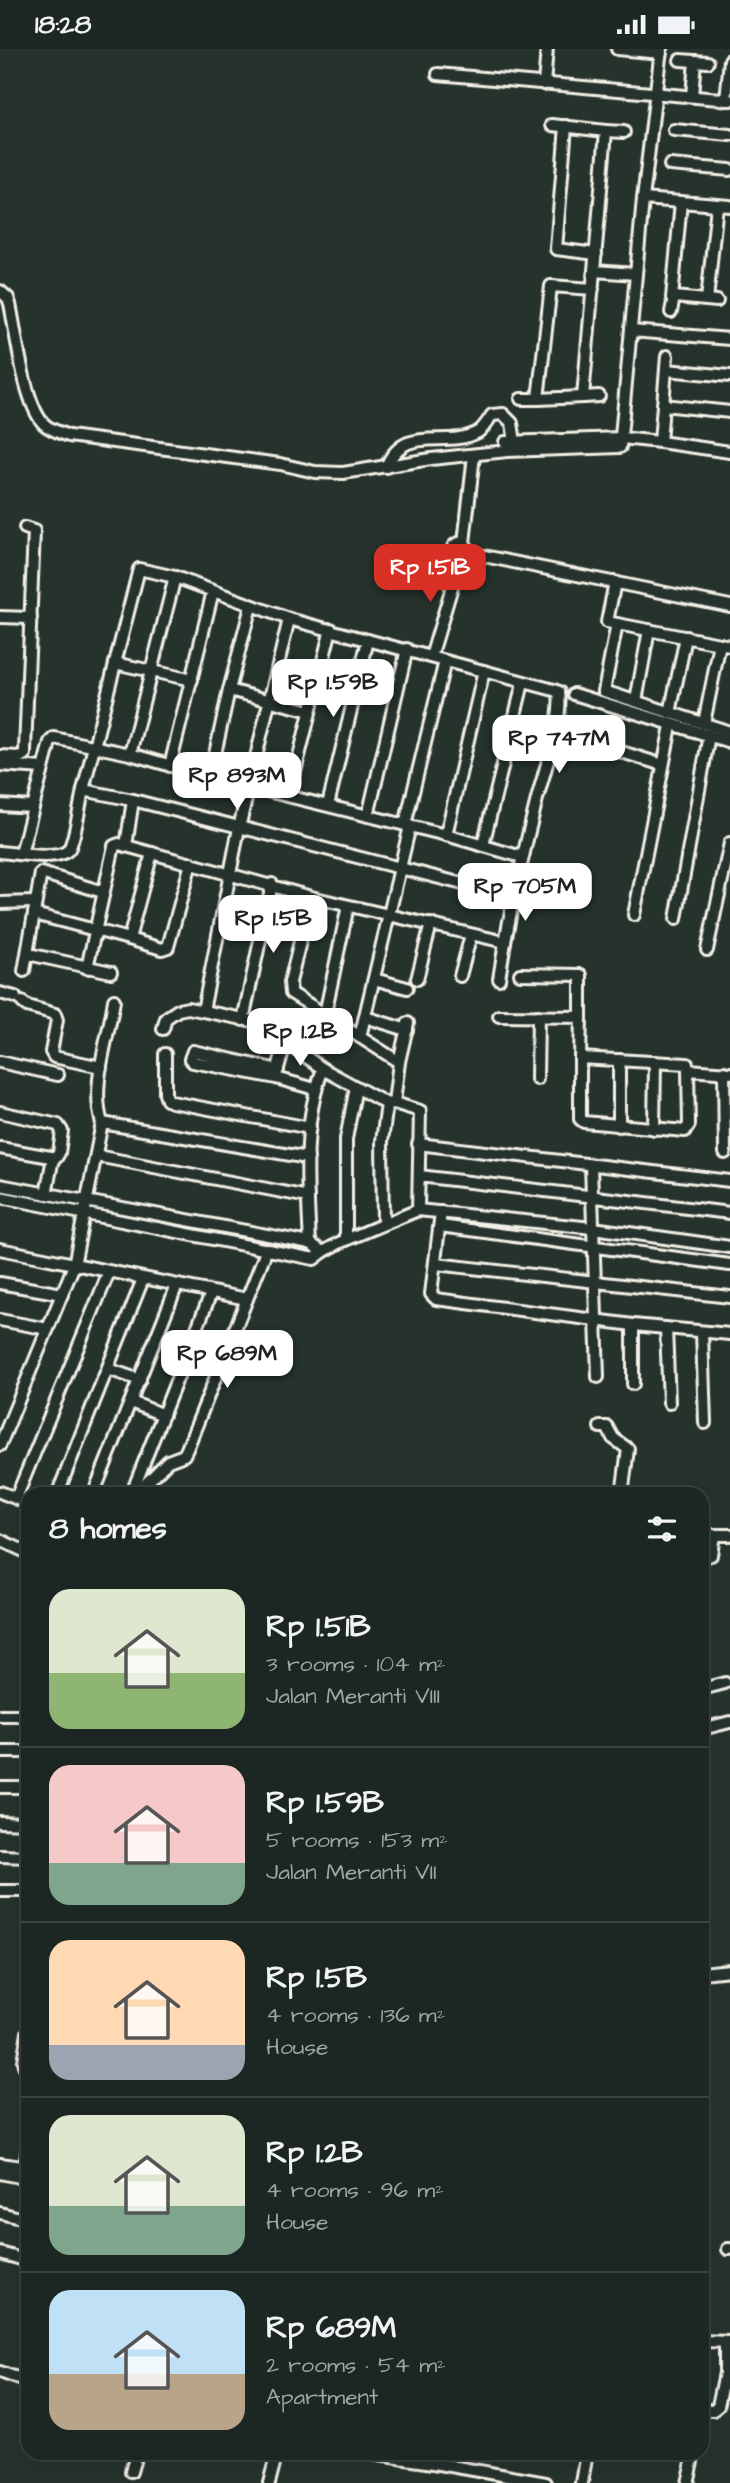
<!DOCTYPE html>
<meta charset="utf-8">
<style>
:root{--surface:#1c2622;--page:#252e2a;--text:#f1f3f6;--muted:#a0a5a5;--line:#3a4340;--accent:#d93025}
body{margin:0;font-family:"Architects Daughter",sans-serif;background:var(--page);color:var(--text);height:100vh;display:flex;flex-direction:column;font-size:26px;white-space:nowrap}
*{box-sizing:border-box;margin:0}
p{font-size:23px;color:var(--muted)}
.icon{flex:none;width:38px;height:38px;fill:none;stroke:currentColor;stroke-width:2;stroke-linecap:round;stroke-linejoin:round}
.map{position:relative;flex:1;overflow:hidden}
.details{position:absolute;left:21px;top:1438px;width:688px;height:973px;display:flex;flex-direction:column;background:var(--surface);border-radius:21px;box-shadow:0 4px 18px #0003,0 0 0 2px var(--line)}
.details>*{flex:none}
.price{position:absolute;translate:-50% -60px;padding:0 16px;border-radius:14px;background:#fff;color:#222;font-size:23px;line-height:46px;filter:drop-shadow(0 2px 4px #0008)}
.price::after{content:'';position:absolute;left:50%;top:42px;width:21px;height:16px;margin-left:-10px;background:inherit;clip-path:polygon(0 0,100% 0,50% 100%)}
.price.on{background:var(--accent);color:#fff}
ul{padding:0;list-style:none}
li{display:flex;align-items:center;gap:21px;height:175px;padding:0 28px}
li+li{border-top:2px solid var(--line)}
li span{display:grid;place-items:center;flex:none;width:196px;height:140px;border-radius:21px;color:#555}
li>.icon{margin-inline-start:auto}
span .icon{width:84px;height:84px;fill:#fffc;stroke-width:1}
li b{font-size:30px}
h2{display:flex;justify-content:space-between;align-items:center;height:84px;padding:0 28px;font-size:30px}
.status{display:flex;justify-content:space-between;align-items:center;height:49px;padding:0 35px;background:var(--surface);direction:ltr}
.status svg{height:19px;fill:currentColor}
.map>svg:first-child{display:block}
</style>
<div class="status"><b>18:28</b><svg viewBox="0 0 49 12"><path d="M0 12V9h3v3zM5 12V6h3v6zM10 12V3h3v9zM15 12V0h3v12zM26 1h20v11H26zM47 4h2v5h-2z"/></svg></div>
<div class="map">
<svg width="730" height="2434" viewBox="0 0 730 2434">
<rect width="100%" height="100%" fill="#26332d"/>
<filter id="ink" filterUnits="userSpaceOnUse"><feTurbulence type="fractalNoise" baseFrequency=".0143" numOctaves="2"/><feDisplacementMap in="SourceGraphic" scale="14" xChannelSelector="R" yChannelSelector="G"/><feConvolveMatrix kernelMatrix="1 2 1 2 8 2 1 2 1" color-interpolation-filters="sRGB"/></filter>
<g filter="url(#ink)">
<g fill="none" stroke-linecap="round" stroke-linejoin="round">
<defs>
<g id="minor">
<path d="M 617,0 L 661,4"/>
<path d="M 680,11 L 708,13"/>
<path d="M 438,25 L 730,51"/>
<path d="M 544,35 L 547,0"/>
<path d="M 692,47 L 695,12"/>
<path d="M 726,51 L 730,11"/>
<path d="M 552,76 L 606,82 L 594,222 L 636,225"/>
<path d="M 566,77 L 556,200 L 596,205"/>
<path d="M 674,81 L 730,86"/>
<path d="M 606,82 L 624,83"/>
<path d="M 670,116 L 730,121"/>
<path d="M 643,150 L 730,157"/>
<path d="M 593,240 L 551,237 L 538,350 L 583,348 L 594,222"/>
<path d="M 0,242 L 8,249 L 10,255 C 16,283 24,355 44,375 C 50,381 61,384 69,387 L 280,415 L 315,423 L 343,424 L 431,410 L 507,402 L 620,398 L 643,150 L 661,0"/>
<path d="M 672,249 L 681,153"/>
<path d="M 707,251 L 717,156"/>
<path d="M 671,263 L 674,248 L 717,252"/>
<path d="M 631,282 L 730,290"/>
<path d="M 667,307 L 660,393 L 730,403"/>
<path d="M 666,321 L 730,327"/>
<path d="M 583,348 L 599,347"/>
<path d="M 521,350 L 538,350"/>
<path d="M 663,356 L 730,363"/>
<path d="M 505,393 L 621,389 L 660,393"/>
<path d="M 386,418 C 405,373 445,401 478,383 C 484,379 488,372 492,366 L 503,365 L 512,374 L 515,393"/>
<circle cx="460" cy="502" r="8"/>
<path d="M 464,494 L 474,406"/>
<path d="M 469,504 L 730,557"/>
<path d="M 615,533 L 607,573 L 730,597"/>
<path d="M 0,568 L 31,569"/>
<path d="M 617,575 L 604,642 L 730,683"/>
<path d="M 431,608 L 460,511"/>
<path d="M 115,614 L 192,631"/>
<path d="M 229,641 L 310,662"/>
<path d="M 574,645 L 730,693"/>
<path d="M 636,652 L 649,581"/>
<path d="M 670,664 L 686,588"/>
<path d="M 704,674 L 720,595"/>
<path d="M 564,685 L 663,716"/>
<path d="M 130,705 L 175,528"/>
<path d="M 0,707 L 20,708 L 25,705 L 25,701 L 34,482 L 25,479"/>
<path d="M 0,716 L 43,719"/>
<path d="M 170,717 L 213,542"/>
<path d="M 210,728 L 229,641 L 251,557"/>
<path d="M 83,741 L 139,520 L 175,528 L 289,570 L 554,641 L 559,643 C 563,669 544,723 537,750 C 525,797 514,845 505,893"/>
<path d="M 289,747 L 331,580"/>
<path d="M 0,756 L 33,758"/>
<path d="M 328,756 L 368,591"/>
<path d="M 368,767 L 407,600"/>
<path d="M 405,776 L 445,612"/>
<path d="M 446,786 L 484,622"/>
<path d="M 483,796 L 523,634"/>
<path d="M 126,797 L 133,751"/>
<path d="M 0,803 C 15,804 60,813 69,800 C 75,790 80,755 83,741 L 133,751 L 514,848"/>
<path d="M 21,805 L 50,693 L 54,689 L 130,705 L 210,728 L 446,786 L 522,808"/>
<path d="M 311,848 L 290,933 L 291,944 L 399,1013"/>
<path d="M 0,854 L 34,853"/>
<path d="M 34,865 L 129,890 L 152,804"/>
<path d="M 634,866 L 671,677"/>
<path d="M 676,870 L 709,686"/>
<path d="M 129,890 L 162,900 L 168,898 L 191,814"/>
<path d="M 707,901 L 730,794"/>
<path d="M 28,905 L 111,923"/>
<path d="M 87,919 L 114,797 L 119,795 L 311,848 L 505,893 L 499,930"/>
<path d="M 24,922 L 41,824 L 103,843"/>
<path d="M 520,925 L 581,926 L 581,968"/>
<path d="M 460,927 L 471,886"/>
<path d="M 374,930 L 407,939"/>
<path d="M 417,930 L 431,875"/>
<path d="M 0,944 L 15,948"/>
<path d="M 22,953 L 27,957 L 55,965 L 57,971 L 51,1003 L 54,1008 L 101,1018"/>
<path d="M 203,962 L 239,779 L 289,570"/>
<path d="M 325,965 L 348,857"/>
<path d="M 499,967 L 581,968 L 580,1009"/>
<path d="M 365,968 L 407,981"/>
<path d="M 243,971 L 272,835"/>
<path d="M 163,980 L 166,969 L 178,961 L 188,959 L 263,974"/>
<path d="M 360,988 L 410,777"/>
<path d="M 287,994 L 323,1020 L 387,1055 L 394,1054 L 420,1062 L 418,1161"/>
<path d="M 165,1005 L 165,1045 L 167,1051 L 172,1053 L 310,1079"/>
<path d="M 619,1011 L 619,1077"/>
<path d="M 0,1013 L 58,1026"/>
<path d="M 278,1021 L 193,1002 L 190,1010 L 193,1013 L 276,1029 L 315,1040"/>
<path d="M 688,1021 L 687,1015 L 580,1009 L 580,1070 L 584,1073 L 685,1082 L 689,1076 L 688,1021 L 730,1024"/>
<path d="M 724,1023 L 725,1104"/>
<path d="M 276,1026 L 291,975"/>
<path d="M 537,1030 L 538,967"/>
<path d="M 394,1054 L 399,1013 L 408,974"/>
<path d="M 0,1063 L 58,1076 L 62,1082 L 59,1104 L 56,1109 L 0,1099"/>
<path d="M 102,1074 C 90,1036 109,989 114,951"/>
<path d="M 654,1080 L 655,1013"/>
<path d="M 418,1095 L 730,1132"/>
<path d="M 97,1107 L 308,1148"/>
<path d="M 591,1116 L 598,1328"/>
<path d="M 419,1127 L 730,1164"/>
<path d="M 0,1136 L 310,1194 L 323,1203"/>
<path d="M 46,1145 L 53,1109"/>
<path d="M 0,1148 L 314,1210 L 323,1203 L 341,1193 L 418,1161 L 593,1179 L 730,1198"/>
<path d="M 441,1163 L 431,1245 L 436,1250 L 633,1276 L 730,1285"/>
<path d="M 383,1174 L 382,1092 L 387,1055"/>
<path d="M 440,1177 L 730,1216"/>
<path d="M 346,1191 L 346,1090 L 356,1038"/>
<path d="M 310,1194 C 307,1137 302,1073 323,1020"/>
<path d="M 0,1200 L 247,1250"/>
<path d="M 436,1215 L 730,1248"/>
<path d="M 0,1234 L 62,1245"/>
<path d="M 0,1271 L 48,1280"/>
<path d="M 633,1276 L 633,1335"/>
<path d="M 666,1279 L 669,1354"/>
<path d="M 702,1283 L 705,1374"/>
<path d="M 108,1320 L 140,1331"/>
<path d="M 131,1353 L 163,1366"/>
<path d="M 600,1378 L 607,1378 L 613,1389 L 628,1400 L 622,1446"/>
<path d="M 0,1396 L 74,1216 L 102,1074 L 308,1109"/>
<path d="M 0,1443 L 28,1454"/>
<path d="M 57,1446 L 143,1230"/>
<path d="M 93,1446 L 177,1236"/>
<path d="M 131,1446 L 211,1244"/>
<path d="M 135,1446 L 168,1412 L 184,1406 L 187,1400 L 267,1200"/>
<path d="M 16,1449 L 109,1223"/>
<path d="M 0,1491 L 28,1504"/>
<path d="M 702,1508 L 711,1506 L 714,1486 L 730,1486"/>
<path d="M 702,1640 L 725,1634"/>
<path d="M 0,1667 L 28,1667"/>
<path d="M 702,1680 L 730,1673"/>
<path d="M 0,1703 L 28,1703"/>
<path d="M 0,1738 L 28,1738"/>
<path d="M 0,1773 L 28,1774"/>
<path d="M 0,1807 L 28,1808"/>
<path d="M 0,1842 L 28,1842"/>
<path d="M 702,1924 L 730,1921"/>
<path d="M 28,1983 L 23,2012 L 24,2016 L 28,2017"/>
<path d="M 0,2115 L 28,2119"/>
<path d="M 25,2118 L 28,2099"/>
<path d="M 0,2124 L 28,2130"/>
<path d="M 0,2164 L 28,2171"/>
<path d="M 728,2200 L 730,2200"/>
<path d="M 0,2204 L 28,2212"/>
<path d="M 702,2292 L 730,2293"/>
<path d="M 0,2323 L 28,2333"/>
<path d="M 702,2361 L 713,2361 L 718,2357 L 725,2324 L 725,2293"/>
<path d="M 364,2404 L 434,2414 L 546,2434"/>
<path d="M 131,2423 L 136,2404"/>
<path d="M 269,2434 L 277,2404"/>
<path d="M 582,2434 L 587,2404"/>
<path d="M 687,2434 L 694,2404"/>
</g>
</defs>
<use href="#minor" stroke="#f4f1e8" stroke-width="16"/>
<use href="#minor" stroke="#26332d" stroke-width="10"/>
</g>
</g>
</svg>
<b class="price on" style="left:430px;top:555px">Rp 1.51B</b>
<b class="price" style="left:333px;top:670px">Rp 1.59B</b>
<b class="price" style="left:559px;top:726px">Rp 747M</b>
<b class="price" style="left:237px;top:763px">Rp 893M</b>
<b class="price" style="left:525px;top:874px">Rp 705M</b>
<b class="price" style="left:273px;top:906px">Rp 1.5B</b>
<b class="price" style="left:300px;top:1019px">Rp 1.2B</b>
<b class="price" style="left:227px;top:1341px">Rp 689M</b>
<section class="details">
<h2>8 homes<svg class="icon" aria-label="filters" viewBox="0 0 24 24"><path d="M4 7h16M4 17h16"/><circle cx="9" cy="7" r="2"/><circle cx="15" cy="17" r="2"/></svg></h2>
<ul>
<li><span style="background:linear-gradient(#dfe7d0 60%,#8fb573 0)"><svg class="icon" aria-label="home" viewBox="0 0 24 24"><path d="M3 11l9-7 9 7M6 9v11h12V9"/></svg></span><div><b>Rp 1.51B</b><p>3 rooms · 104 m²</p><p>Jalan Meranti VIII</p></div></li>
<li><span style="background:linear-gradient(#f6c9c9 70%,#7fa58c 0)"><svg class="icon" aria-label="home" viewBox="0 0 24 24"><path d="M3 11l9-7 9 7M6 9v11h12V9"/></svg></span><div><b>Rp 1.59B</b><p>5 rooms · 153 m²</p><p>Jalan Meranti VII</p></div></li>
<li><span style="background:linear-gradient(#ffd9b3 75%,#9aa5b1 0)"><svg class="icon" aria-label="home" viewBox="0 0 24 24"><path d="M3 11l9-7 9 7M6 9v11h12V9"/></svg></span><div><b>Rp 1.5B</b><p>4 rooms · 136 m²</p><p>House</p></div></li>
<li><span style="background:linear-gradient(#dfe7d0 65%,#7fa58c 0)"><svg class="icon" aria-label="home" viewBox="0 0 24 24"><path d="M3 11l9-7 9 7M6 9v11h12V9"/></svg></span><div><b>Rp 1.2B</b><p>4 rooms · 96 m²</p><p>House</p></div></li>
<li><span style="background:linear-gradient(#bfe0f5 60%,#b9a48a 0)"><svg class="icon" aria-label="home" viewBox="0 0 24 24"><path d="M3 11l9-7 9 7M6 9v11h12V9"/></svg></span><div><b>Rp 689M</b><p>2 rooms · 54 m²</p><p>Apartment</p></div></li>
</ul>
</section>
</div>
